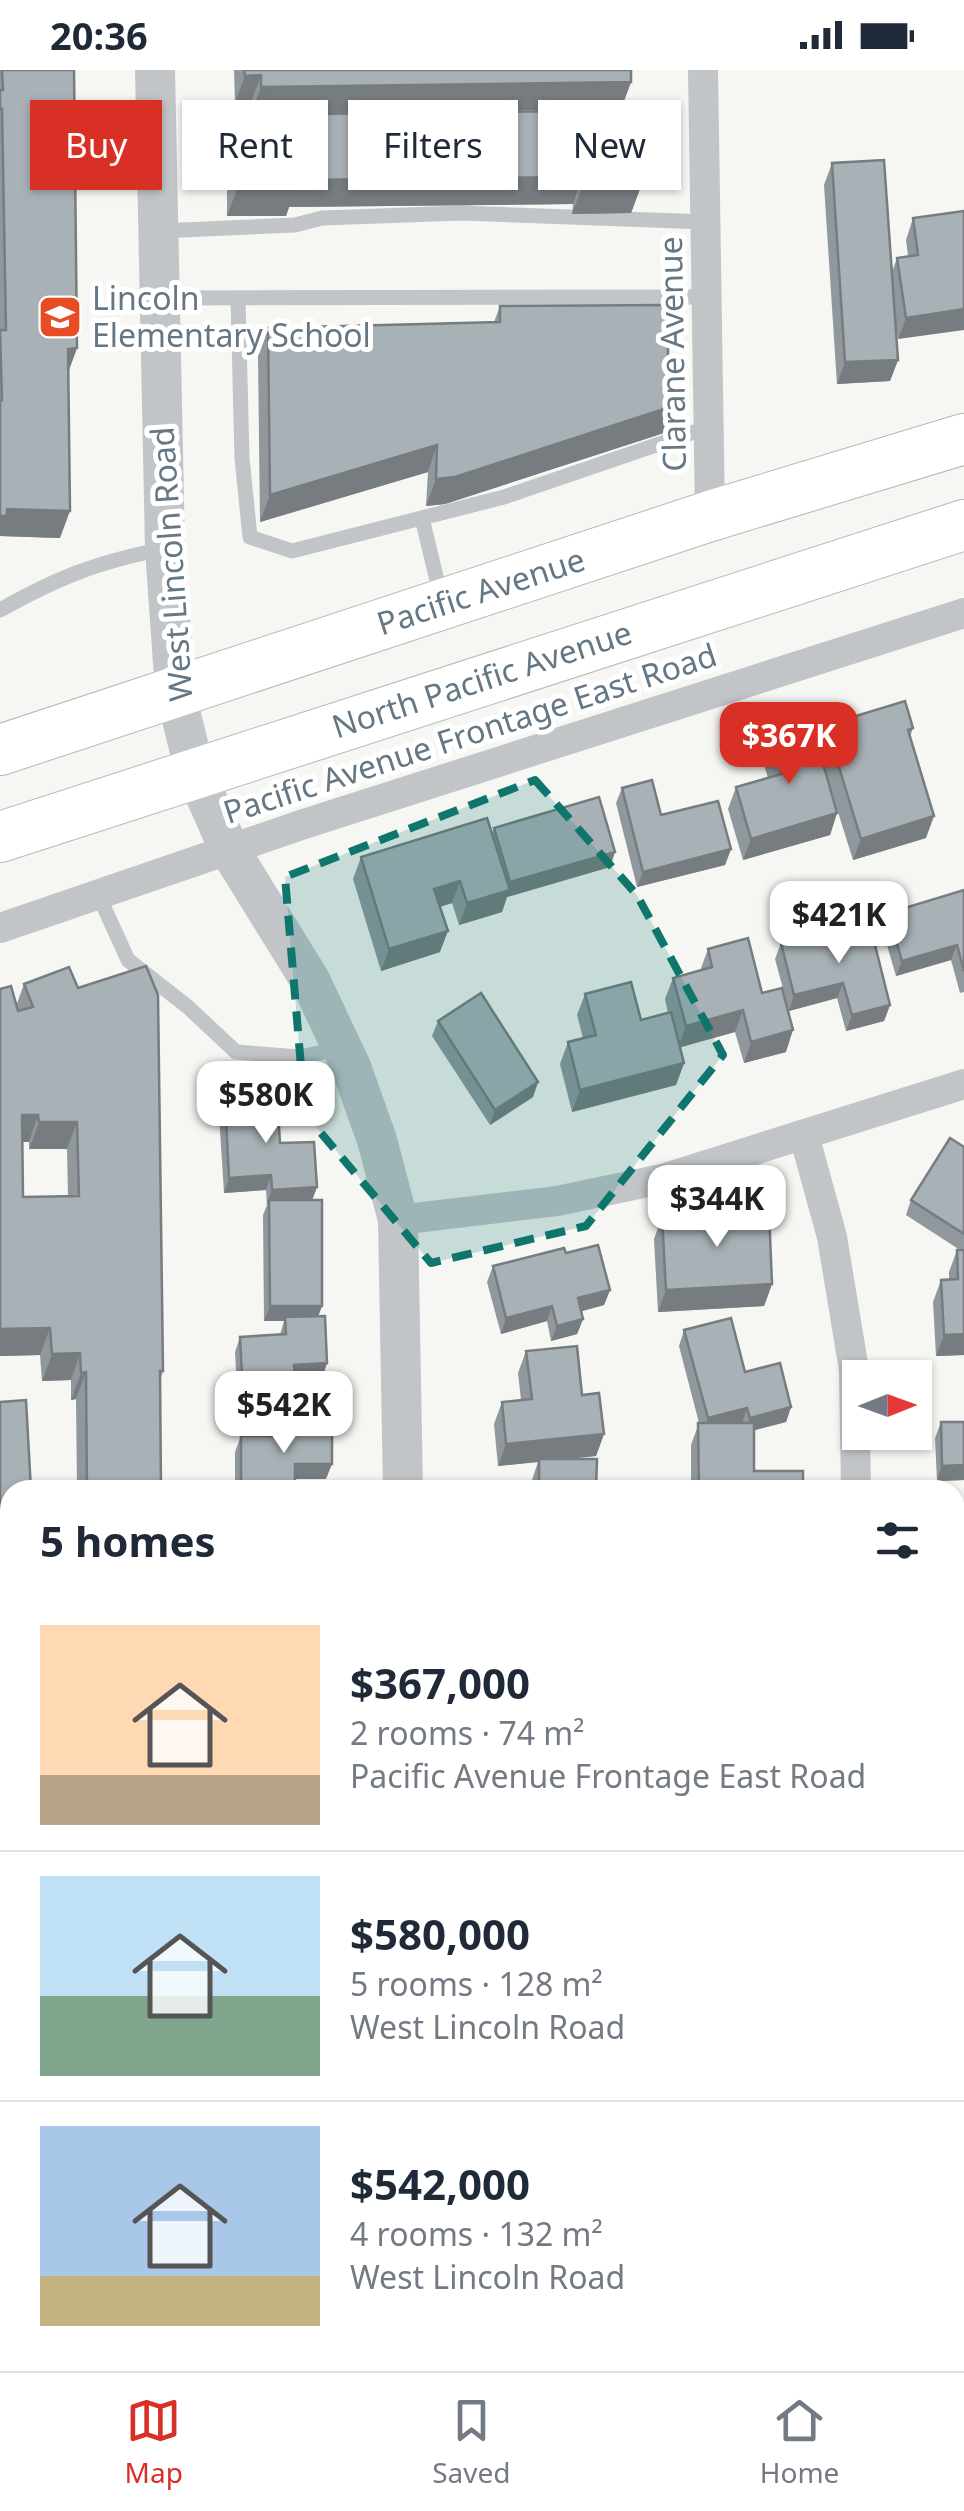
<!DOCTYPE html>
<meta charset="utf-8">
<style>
:root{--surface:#fff;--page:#f6f6f7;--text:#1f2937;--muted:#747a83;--line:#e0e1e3;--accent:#d93025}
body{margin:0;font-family:"Noto Sans",sans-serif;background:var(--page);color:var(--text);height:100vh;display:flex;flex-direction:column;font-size:38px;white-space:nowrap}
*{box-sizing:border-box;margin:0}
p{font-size:32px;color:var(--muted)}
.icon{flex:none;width:55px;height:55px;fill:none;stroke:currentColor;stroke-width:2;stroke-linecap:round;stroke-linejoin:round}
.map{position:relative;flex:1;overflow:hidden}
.panel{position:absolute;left:0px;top:1410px;width:965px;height:892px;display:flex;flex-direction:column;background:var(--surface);border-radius:30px 30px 0 0;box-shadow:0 2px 8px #0004}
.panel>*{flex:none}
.banner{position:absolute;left:30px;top:30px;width:905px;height:90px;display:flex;gap:20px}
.needle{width:65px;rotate:89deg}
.controls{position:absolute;left:842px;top:1290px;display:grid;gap:20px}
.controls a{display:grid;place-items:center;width:90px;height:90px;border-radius:0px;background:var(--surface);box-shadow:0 2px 8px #0004;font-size:50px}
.price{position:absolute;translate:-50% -85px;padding:0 22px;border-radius:20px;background:#fff;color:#222;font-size:32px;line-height:65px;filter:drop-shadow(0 2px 5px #0008)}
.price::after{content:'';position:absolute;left:50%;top:60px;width:30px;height:22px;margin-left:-15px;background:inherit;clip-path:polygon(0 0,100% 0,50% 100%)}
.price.active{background:var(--accent);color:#fff}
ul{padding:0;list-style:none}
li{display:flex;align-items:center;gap:30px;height:250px;padding:0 40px}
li+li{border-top:2px solid var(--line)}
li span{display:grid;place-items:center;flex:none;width:280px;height:200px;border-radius:0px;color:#555}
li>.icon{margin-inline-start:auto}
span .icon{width:120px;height:120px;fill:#fffc;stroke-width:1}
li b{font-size:42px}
h2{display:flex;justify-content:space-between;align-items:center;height:120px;padding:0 40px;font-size:42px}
.pill{padding:0 35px;border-radius:0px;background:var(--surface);box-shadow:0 2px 8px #0004;font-size:35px;line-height:90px}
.pill.active{background:var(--accent);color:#fff}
.status{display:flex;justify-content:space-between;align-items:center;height:70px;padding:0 50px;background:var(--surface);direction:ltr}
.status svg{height:28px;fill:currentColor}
.menu{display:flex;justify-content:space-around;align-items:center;height:140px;border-top:2px solid var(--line);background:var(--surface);font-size:28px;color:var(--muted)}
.menu a{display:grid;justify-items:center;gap:5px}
.menu .active{color:var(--accent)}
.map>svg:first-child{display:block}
</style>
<div class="status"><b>20:36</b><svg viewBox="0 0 49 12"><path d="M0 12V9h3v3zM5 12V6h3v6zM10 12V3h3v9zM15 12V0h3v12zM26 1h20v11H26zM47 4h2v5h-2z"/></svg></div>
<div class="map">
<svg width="964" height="2301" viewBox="0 0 964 2301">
<rect width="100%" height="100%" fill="#f6f6f3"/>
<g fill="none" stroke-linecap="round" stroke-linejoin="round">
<defs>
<g id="primary">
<path d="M 0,680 L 710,446 L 964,369"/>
<path d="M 0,767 L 964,455"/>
</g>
</defs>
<use href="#primary" stroke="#b4b9bc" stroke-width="52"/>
<g stroke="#c1c5c8" stroke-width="15">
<path d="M 159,161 L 295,155 L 322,148 L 462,143 L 706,152"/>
<path d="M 160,228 L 707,227"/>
<path d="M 238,229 L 242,388 L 250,467 L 292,481 L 504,427 L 709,357"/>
<path d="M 422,448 L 441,527"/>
<path d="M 0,540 C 59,507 95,493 162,479"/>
<path d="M 98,824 L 128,890 L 188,937 L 236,982 L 300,987 L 342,978"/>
<path d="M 0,1797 L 10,1797"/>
<path d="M 0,1898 L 10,1898"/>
<path d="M 110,2292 L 111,2301"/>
</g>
<g stroke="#c1c5c8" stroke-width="30">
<path d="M 703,0 L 710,446"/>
<path d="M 0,858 L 304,754 L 964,543"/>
<path d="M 804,1065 L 832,1167 L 854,1300 L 856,1420"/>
<path d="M 398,1150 L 557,1131 L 662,1109 L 964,1014"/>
<path d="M 955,2251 L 964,2275"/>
<path d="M 942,2301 L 964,2291"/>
</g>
<g stroke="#c1c5c8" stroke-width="40">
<path d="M 155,0 L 165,479 L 175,621 L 195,702 L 229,779 L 310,910 L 351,997 L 377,1070 L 398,1150 L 403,1420"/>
<path d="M 415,2292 L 415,2301"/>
</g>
<use href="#primary" stroke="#fff" stroke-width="50"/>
</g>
<g fill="#90989d" fill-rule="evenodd">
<path d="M 0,0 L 74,0 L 77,278 L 68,303 L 60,468 L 0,466 Z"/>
<path d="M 234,0 L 631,0 L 631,12 L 621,39 L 251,44 L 251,32 L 235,33 Z"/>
<path d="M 237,45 L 641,116 L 631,143 L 572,144 L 573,134 L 289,137 L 286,146 L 227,146 L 227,72 Z"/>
<path d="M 832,93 L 892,202 L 897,188 L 908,186 L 906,170 L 913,148 L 964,141 L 898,269 L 895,250 L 898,290 L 890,311 L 837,314 L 824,115 Z"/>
<path d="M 500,236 L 667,362 L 445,434 L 426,436 L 428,402 L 260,452 L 258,285 L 268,258 L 494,252 Z"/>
<path d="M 826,655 L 913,658 L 910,667 L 926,768 L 853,790 L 821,688 L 837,743 L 830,765 L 743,790 L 728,739 L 736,717 L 768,708 L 762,688 L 770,666 L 818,677 Z"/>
<path d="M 622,718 L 661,745 L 731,779 L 725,795 L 637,817 L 616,733 Z"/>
<path d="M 494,758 L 615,782 L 610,797 L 507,827 L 502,842 L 459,855 L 452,833 L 440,837 L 440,882 L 381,901 L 353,809 L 361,787 L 492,764 Z"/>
<path d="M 964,820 L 964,922 L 960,923 L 951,890 L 896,906 L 882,858 L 888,843 Z"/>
<path d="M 781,873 L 890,935 L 884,951 L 846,961 L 837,928 L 789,941 L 775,889 Z"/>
<path d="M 708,879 L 762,923 L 786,982 L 744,993 L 735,962 L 680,977 L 684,993 L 676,1015 L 572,1042 L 560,994 L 568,972 L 583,968 L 577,945 L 585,924 L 641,950 L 668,943 L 665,929 L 673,908 L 700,901 Z"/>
<path d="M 69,897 L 163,1301 L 160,1311 L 161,1420 L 77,1420 L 76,1329 L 71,1330 L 71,1310 L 42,1311 L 40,1285 L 0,1286 L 16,936 L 24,914 ZM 23,1072 L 29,1072 L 29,1079 L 67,1079 L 68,1126 L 23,1127 Z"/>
<path d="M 438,951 L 538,1012 L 533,1027 L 490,1055 L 432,966 Z"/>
<path d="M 225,1030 L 280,1073 L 317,1117 L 312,1130 L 322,1236 L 318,1246 L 327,1293 L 322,1308 L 295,1310 L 292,1353 L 326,1409 L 295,1409 L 295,1420 L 235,1420 L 235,1382 L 241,1366 L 280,1366 L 284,1356 L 239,1358 L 235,1282 L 240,1267 L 280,1265 L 284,1251 L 264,1251 L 263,1145 L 267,1135 L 266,1120 L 224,1123 L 219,1045 Z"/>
<path d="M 964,1077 L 964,1285 L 936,1286 L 933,1232 L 941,1210 L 949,1210 L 949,1202 L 957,1180 L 960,1180 L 906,1145 L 911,1130 Z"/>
<path d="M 662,1147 L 772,1214 L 764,1236 L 658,1242 L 654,1169 Z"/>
<path d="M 566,1183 L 610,1220 L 604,1235 L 581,1241 L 583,1249 L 577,1264 L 551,1271 L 547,1251 L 501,1264 L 487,1212 L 493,1196 Z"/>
<path d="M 684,1260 L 745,1302 L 791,1337 L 786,1352 L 754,1360 L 754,1401 L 803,1420 L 691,1420 L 691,1375 L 699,1353 L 679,1276 Z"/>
<path d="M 526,1281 L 582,1325 L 604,1364 L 596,1386 L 566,1389 L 596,1420 L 531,1420 L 532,1410 L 538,1392 L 498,1396 L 494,1354 L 502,1332 L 521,1330 L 518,1303 Z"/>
<path d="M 941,1352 L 964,1352 L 964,1410 L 937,1411 L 935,1368 Z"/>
<path d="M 10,1420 L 10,1591 L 6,1592 L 2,1559 Z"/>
<path d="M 955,1924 L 964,1970 L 956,1972 L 955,1967 Z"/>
</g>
<g fill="#767c7f">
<path d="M 261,5 L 251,32 L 235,33 L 245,6 Z"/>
<path d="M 631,12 L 621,39 L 251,44 L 261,17 Z"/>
<path d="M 582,107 L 573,134 L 289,137 L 286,146 L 227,146 L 237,119 L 295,110 Z"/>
<path d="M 641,116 L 631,143 L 572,144 L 582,117 Z"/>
<path d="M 964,239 L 964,260 L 898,269 L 906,248 Z"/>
<path d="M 77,278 L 67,305 L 68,279 Z"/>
<path d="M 898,290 L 890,311 L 837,314 L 845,292 Z"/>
<path d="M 676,335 L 667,362 L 445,434 L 426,436 L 436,409 Z"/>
<path d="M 437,375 L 428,402 L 260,452 L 270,425 Z"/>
<path d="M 7,439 L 70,441 L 60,468 L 0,466 L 0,446 Z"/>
<path d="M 837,743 L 830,765 L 743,790 L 751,769 Z"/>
<path d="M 934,746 L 926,768 L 853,790 L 861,769 Z"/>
<path d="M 731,779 L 725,795 L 637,817 L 643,802 Z"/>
<path d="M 615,782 L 610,797 L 507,827 L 502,842 L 459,855 L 467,833 L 507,821 L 510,812 Z"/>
<path d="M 460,811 L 452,833 L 426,841 L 434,819 Z"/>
<path d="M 448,861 L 440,882 L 381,901 L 389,879 Z"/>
<path d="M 957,875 L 951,890 L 896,906 L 902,891 Z"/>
<path d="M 843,913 L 837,928 L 789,941 L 794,925 Z"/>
<path d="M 890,935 L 884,951 L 846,961 L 852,945 Z"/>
<path d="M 743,940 L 735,962 L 678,978 L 686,956 Z"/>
<path d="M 793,960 L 786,982 L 744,993 L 751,972 Z"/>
<path d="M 684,993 L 676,1015 L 572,1042 L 580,1020 Z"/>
<path d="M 538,1012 L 533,1027 L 490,1055 L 495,1040 Z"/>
<path d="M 22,1045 L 38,1045 L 29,1072 L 12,1072 Z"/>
<path d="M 39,1052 L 77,1052 L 67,1079 L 29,1079 Z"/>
<path d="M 271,1105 L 266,1120 L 224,1123 L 229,1108 Z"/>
<path d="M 317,1117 L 311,1133 L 269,1130 L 266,1135 L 272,1120 Z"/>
<path d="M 772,1214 L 764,1236 L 658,1242 L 666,1220 Z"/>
<path d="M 610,1220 L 604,1235 L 572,1244 L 578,1228 Z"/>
<path d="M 270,1236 L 322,1236 L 316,1252 L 285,1247 L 284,1251 L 264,1251 Z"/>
<path d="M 552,1236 L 547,1251 L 501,1264 L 506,1248 Z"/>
<path d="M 583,1249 L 577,1264 L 551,1271 L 557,1256 Z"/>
<path d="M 50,1258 L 40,1285 L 0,1286 L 0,1259 Z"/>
<path d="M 964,1264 L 964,1285 L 936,1286 L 944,1265 Z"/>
<path d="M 80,1283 L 71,1310 L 42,1311 L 52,1284 Z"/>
<path d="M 327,1293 L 322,1308 L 289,1310 L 294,1295 Z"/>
<path d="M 86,1302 L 76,1329 L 71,1330 L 81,1303 Z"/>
<path d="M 791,1337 L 786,1352 L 744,1363 L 750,1348 Z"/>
<path d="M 747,1338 L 742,1353 L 702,1363 L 708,1348 Z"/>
<path d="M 296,1340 L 291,1356 L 239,1358 L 244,1343 Z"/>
<path d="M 604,1364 L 596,1386 L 498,1396 L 506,1374 Z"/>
<path d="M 295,1394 L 332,1394 L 326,1409 L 289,1409 Z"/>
<path d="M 964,1395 L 964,1410 L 937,1411 L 942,1396 Z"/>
<rect x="955" y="1496" width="9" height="22"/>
<path d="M 10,1532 L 10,1538 L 2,1559 L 0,1559 L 0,1533 Z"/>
<rect x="955" y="1607" width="9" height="22"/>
<rect x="955" y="1724" width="9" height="21"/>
<path d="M 955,1841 L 964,1842 L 964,1857 L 955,1857 Z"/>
<path d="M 962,1956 L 964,1956 L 964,1970 L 956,1972 Z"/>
<rect x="0" y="2199" width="10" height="21"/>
<path d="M 250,2292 L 337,2292 L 336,2296 L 249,2295 Z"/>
</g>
<g fill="#a8b1b6" stroke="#767c7f" stroke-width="2.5" fill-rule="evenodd">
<path d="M 2,0 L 74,0 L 77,278 L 68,279 L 70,441 L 7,439 L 7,446 L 0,446 L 0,330 L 2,330 L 0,260 L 6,260 L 2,39 L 0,39 L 0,20 L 3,20 Z"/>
<path d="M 244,0 L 631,0 L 631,12 L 261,17 L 261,5 L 245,6 Z"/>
<path d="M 640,40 L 641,116 L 582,117 L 582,107 L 295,110 L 296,119 L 237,119 L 237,45 Z"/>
<path d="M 884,90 L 898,290 L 845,292 L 832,93 Z"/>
<path d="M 964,141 L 964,239 L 906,248 L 897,188 L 918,185 L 913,148 Z"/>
<path d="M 667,235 L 669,324 L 676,335 L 455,407 L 436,409 L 437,375 L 270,425 L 268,258 L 500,252 L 500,236 Z"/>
<path d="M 905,631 L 913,658 L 908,660 L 934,746 L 861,769 L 826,655 Z"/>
<path d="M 812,654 L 837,743 L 751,769 L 736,717 L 782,704 L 770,666 Z"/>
<path d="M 652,710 L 661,745 L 718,731 L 731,779 L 643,802 L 622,718 Z"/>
<path d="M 599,727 L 615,782 L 510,812 L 494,758 Z"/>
<path d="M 487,748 L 510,820 L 467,833 L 460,811 L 434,819 L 448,861 L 389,879 L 361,787 Z"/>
<path d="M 964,820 L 964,901 L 957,875 L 902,891 L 888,843 Z"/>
<path d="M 869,851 L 890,935 L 852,945 L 843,913 L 794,925 L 781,873 Z"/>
<path d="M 748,868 L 762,923 L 782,918 L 793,960 L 751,972 L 743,940 L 686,956 L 673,908 L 712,897 L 708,879 Z"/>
<path d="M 146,896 L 158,925 L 163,1301 L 160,1301 L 161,1420 L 87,1420 L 86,1302 L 81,1303 L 80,1283 L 52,1284 L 50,1258 L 0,1259 L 0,919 L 11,916 L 18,941 L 33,937 L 24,914 L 69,897 L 78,918 ZM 22,1045 L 38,1045 L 39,1052 L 77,1052 L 79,1126 L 23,1127 Z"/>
<path d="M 631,912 L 641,950 L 671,942 L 684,993 L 580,1020 L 568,972 L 596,965 L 585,924 Z"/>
<path d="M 481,923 L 538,1012 L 495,1040 L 438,951 Z"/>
<path d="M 277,1027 L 280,1073 L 314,1072 L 317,1117 L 272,1120 L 271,1105 L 229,1108 L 225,1030 Z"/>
<path d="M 950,1068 L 964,1077 L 964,1164 L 911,1130 Z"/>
<path d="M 269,1130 L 322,1130 L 322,1236 L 270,1236 Z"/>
<path d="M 769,1141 L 772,1214 L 666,1220 L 662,1147 Z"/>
<path d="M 598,1175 L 610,1220 L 578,1228 L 583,1249 L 557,1256 L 552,1236 L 506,1248 L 493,1196 L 564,1178 L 566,1183 Z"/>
<path d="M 957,1180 L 964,1180 L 964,1264 L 944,1265 L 941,1210 L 958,1209 Z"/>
<path d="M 325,1246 L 327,1293 L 294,1295 L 296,1340 L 244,1343 L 240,1267 L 286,1264 L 285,1247 Z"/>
<path d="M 731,1248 L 745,1302 L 780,1293 L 791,1337 L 750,1348 L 747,1338 L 708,1348 L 684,1260 Z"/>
<path d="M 577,1276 L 582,1325 L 599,1323 L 604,1364 L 506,1374 L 502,1332 L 532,1329 L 526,1281 Z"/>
<path d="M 26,1330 L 31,1420 L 10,1420 L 10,1532 L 0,1533 L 0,1332 Z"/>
<path d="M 941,1352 L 964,1352 L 964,1395 L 942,1396 Z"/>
<path d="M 285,1353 L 332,1353 L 332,1394 L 295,1394 L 295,1420 L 241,1420 L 241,1366 L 286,1366 Z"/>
<path d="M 698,1353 L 754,1353 L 754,1401 L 803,1401 L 803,1420 L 699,1420 Z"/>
<path d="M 539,1389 L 597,1389 L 596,1420 L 539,1420 Z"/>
<rect x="955" y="1446" width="9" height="50"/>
<rect x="955" y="1569" width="9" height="38"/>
<path d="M 964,1680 L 964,1724 L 955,1724 L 955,1681 Z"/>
<path d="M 955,1797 L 964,1797 L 964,1842 L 955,1841 Z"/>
<path d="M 964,1922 L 964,1956 L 962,1956 L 955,1924 Z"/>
<rect x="0" y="2073" width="10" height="126"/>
<path d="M 0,2222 L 10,2222 L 10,2292 L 38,2292 L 38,2301 L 0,2301 Z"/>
<path d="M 332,2293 L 332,2301 L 301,2301 L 300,2294 Z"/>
</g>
<path fill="#0f766e" fill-opacity="0.2" stroke="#0f766e" stroke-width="8" stroke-dasharray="20 12" stroke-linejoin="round" d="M 535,710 L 637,825 L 723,985 L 586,1156 L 431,1193 L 305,1044 L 285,807 Z"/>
<defs>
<symbol id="school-square" viewBox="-11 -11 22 22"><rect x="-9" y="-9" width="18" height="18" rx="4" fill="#e74c22" stroke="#fff"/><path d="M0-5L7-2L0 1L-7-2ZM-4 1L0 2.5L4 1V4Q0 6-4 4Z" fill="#fff"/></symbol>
</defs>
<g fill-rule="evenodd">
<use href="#school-square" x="35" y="222" width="50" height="50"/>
</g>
<g text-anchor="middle" stroke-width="10" stroke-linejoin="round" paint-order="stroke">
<g font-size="32" fill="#647784" stroke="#fff" text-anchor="start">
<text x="92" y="240">Lincoln<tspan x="92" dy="37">Elementary School</tspan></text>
</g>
<g font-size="32" fill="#647784" stroke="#fff">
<text transform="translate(673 284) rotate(-91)" y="11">Clarane Avenue</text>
<text transform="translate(172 494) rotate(-94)" y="11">West Lincoln Road</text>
<text transform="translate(481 522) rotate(-18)" y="11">Pacific Avenue</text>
<text transform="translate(482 610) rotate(-18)" y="11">North Pacific Avenue</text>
<text transform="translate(470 664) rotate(-18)" y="11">Pacific Avenue Frontage East Road</text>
</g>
</g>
</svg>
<div class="controls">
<a><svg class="needle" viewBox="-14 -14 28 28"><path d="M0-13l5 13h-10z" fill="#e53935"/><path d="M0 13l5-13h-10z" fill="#747a83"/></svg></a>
</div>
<b class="price active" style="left:789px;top:717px">$367K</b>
<b class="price" style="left:839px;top:896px">$421K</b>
<b class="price" style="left:266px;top:1076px">$580K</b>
<b class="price" style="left:717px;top:1180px">$344K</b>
<b class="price" style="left:284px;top:1386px">$542K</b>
<div class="banner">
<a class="pill active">Buy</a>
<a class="pill">Rent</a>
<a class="pill">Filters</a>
<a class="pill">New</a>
</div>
<section class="panel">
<h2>5 homes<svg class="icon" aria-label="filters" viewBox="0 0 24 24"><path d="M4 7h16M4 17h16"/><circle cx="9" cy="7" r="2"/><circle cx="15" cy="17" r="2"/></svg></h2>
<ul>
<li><span style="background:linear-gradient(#ffd9b3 75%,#b9a48a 0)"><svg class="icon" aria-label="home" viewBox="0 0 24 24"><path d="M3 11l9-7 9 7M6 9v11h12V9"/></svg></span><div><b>$367,000</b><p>2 rooms · 74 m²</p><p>Pacific Avenue Frontage East Road</p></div></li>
<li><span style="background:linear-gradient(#bfe0f5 60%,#7fa58c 0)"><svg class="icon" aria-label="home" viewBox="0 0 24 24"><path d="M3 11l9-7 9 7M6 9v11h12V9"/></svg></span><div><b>$580,000</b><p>5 rooms · 128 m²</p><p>West Lincoln Road</p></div></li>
<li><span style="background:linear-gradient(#a9c7e8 75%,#c2b280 0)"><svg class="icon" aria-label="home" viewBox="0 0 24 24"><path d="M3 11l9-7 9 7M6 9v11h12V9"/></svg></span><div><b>$542,000</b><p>4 rooms · 132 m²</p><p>West Lincoln Road</p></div></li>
</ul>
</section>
</div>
<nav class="menu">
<a class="active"><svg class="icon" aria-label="map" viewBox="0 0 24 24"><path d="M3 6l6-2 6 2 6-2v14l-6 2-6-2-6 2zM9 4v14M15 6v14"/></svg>Map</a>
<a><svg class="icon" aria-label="saved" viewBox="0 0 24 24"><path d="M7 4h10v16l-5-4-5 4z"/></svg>Saved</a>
<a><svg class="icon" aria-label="home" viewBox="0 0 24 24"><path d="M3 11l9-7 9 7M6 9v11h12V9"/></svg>Home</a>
</nav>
